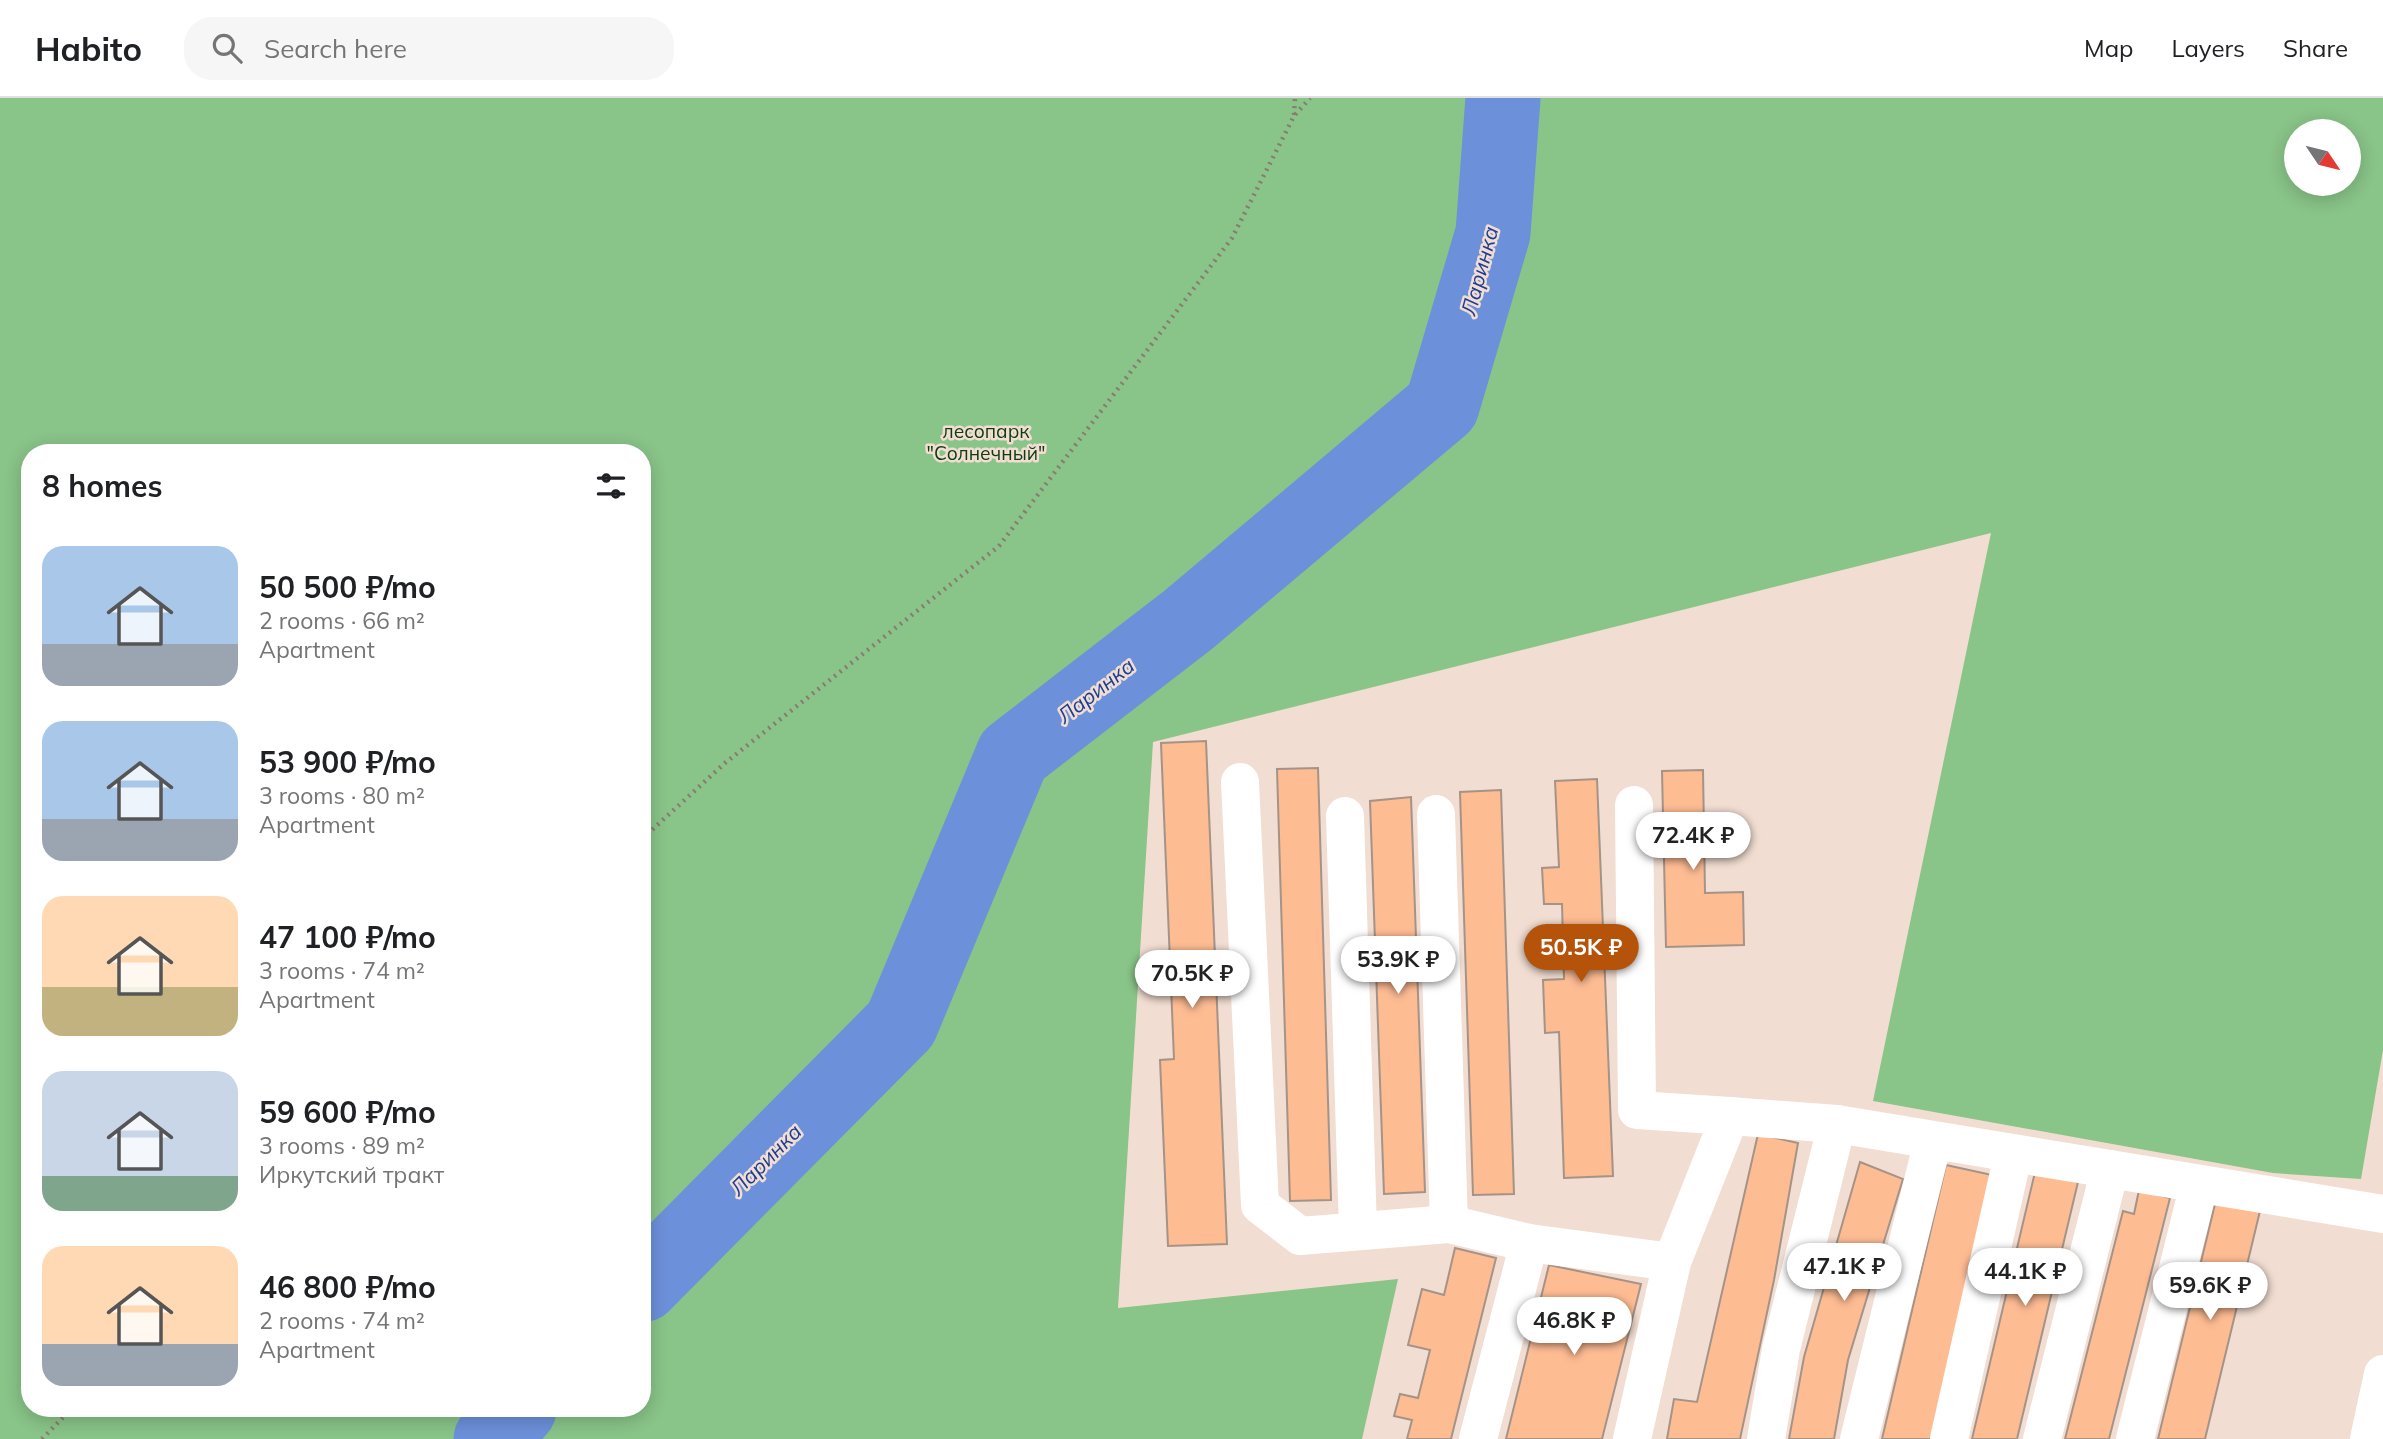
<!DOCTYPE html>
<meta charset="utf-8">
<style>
:root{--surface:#fff;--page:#f6f6f6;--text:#202124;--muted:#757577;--line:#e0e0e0;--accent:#b45309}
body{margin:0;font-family:Mulish,sans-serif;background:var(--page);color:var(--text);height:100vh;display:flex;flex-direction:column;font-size:26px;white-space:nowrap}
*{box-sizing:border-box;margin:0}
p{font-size:23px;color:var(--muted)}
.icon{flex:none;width:38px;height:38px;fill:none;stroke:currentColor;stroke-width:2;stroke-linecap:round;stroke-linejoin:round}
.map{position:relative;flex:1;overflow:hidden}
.drawer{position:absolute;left:21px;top:346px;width:630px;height:973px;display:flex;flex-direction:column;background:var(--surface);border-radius:28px;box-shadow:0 4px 18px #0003}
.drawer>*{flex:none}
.needle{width:46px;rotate:125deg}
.fabs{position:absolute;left:2284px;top:21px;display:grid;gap:14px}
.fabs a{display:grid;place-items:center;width:77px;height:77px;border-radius:50%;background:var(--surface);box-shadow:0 4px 18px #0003;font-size:35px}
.price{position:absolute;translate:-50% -60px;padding:0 16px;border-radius:24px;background:#fff;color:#222;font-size:23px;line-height:46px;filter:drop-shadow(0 2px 4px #0008)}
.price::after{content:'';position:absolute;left:50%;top:42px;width:21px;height:16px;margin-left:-10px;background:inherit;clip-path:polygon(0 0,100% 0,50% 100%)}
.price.selected{background:var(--accent);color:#fff}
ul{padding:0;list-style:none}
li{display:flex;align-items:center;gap:21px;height:175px;padding:0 21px}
li span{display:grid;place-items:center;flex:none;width:196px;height:140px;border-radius:21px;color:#555}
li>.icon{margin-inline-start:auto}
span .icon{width:84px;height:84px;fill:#fffc;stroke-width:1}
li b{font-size:30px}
h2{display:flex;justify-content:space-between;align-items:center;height:84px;padding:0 21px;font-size:30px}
header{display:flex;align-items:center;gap:42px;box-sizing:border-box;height:98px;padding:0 35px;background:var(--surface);border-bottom:2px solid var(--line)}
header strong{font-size:33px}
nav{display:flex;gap:38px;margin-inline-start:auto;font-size:24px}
.search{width:490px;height:63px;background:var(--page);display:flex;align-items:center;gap:18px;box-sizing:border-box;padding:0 24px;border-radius:28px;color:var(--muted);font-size:26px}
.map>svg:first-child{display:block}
</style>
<header>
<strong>Habito</strong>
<div class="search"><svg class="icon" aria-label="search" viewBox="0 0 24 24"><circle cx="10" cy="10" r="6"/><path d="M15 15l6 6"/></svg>Search here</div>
<nav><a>Map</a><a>Layers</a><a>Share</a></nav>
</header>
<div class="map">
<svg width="2383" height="1341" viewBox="0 0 2383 1341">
<rect width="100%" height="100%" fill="#f1ddd1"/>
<path fill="#89c488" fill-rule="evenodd" d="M 0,0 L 2383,0 L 2383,952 L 2361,1081 L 2273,1075 L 1873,1003 L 1991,435 L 1153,644 L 1118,1210 L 1398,1181 L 1362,1341 L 0,1341 ZM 2296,33 L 2348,33 L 2348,86 L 2296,86 ZM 30,355 L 642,355 L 642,1311 L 30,1311 Z"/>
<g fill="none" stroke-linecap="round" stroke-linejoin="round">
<g stroke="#6d90da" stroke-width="75">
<path d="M 642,1187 L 901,926 L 1013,657 L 1188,522 L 1442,308 L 1493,135 L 1503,0"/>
<path d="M 491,1341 L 519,1311"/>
</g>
</g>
<g fill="#febc93" stroke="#a59388" stroke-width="2">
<path d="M 1206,643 L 1227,1146 L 1168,1148 L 1160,962 L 1174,961 L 1161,645 Z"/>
<path d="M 1318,670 L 1331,1102 L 1290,1103 L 1277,671 Z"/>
<path d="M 1703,672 L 1705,795 L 1743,794 L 1744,847 L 1666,849 L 1662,673 Z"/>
<path d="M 1597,681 L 1613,1078 L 1564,1080 L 1559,934 L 1545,935 L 1543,882 L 1564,881 L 1562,806 L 1544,806 L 1542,770 L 1559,769 L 1555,683 Z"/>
<path d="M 1501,692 L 1514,1096 L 1473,1097 L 1460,694 Z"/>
<path d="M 1411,699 L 1425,1094 L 1384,1096 L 1370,703 Z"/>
<path d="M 1758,1036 L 1798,1045 L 1774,1182 L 1740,1341 L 1667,1341 L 1674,1301 L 1697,1304 Z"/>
<path d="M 1860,1064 L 1903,1081 L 1848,1262 L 1834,1341 L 1789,1341 L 1804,1259 Z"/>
<path d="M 1946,1067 L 1992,1077 L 1931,1341 L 1882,1341 Z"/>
<path d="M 2035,1074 L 2078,1084 L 2017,1341 L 1972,1341 Z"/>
<path d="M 2139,1092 L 2170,1100 L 2109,1341 L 2065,1341 L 2123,1113 L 2134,1116 Z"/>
<path d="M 2216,1102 L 2260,1113 L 2205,1341 L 2158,1341 Z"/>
<path d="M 1455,1150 L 1496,1160 L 1451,1341 L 1407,1341 L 1412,1322 L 1394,1318 L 1400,1296 L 1418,1300 L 1430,1252 L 1408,1247 L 1422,1191 L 1444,1197 Z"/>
<path d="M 1549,1167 L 1641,1186 L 1602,1341 L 1506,1341 Z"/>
</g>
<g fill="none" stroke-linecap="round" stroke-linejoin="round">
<g stroke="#897b73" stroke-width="4.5" stroke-dasharray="2 5" stroke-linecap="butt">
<path d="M 1294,17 L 1295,0"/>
<path d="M 642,741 L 725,665 L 999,448 L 1232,140 L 1294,18 L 1310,0"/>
<path d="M 42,1341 L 71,1311"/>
</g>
<g stroke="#fff" stroke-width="38">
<path d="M 1240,684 L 1260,1107 L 1300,1138 L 1449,1126 L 1529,1145 L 1672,1164"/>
<path d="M 1436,716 L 1449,1126"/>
<path d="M 1345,718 L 1358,1132"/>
<path d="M 1730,1018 L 1837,1026 L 2383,1116"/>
<path d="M 1478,1341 L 1529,1145"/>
<path d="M 1632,1341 L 1672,1164 L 1730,1018 L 1637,1012 L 1634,707"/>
<path d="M 1766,1341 L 1781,1251 L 1837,1026"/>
<path d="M 1859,1341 L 1933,1043"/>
<path d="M 1949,1341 L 2013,1057"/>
<path d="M 2042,1341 L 2110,1071"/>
<path d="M 2135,1341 L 2199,1087"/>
</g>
<path stroke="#fff" stroke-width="38" d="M 2369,1341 L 2383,1276"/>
</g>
<g text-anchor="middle" stroke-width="5" stroke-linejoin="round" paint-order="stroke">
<g font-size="19" fill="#0c3c0f" stroke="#f1ddd1">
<text x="986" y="340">лесопарк<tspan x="986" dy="22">"Солнечный"</tspan></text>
</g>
<g font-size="21" font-style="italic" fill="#1b3e94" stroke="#f1ddd1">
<text transform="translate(1480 173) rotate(-75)" y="7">Ларинка</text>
<text transform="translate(1096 593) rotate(-38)" y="7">Ларинка</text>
<text transform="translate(766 1062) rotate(-45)" y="7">Ларинка</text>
</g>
</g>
</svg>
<div class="fabs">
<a><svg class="needle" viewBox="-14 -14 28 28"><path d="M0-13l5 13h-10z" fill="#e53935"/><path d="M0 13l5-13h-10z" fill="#757577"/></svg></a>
</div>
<b class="price" style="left:1693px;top:774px">72.4K ₽</b>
<b class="price selected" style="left:1581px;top:886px">50.5K ₽</b>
<b class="price" style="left:1398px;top:898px">53.9K ₽</b>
<b class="price" style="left:1192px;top:912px">70.5K ₽</b>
<b class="price" style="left:1844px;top:1205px">47.1K ₽</b>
<b class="price" style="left:2025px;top:1210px">44.1K ₽</b>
<b class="price" style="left:2210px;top:1224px">59.6K ₽</b>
<b class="price" style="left:1574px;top:1259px">46.8K ₽</b>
<section class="drawer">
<h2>8 homes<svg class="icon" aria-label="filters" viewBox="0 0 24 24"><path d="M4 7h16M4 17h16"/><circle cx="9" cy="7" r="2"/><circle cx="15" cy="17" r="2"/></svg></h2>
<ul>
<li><span style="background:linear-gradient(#a9c7e8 70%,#9aa5b1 0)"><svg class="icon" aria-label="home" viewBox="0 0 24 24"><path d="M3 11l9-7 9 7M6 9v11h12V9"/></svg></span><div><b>50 500 ₽/mo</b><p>2 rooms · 66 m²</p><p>Apartment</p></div></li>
<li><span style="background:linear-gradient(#a9c7e8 70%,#9aa5b1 0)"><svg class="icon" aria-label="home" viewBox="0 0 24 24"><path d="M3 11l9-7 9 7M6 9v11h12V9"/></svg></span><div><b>53 900 ₽/mo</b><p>3 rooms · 80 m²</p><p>Apartment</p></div></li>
<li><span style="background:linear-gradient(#ffd9b3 65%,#c2b280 0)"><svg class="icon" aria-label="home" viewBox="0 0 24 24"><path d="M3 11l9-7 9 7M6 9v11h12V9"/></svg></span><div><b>47 100 ₽/mo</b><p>3 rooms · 74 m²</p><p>Apartment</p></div></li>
<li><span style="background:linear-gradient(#c9d6e8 75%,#7fa58c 0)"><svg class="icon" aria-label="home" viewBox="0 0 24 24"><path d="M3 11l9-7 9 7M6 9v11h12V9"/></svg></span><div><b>59 600 ₽/mo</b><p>3 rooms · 89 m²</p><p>Иркутский тракт</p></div></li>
<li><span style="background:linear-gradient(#ffd9b3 70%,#9aa5b1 0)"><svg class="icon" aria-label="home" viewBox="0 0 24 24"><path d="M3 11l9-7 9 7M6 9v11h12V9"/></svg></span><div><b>46 800 ₽/mo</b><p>2 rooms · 74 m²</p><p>Apartment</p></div></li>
</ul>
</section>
</div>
